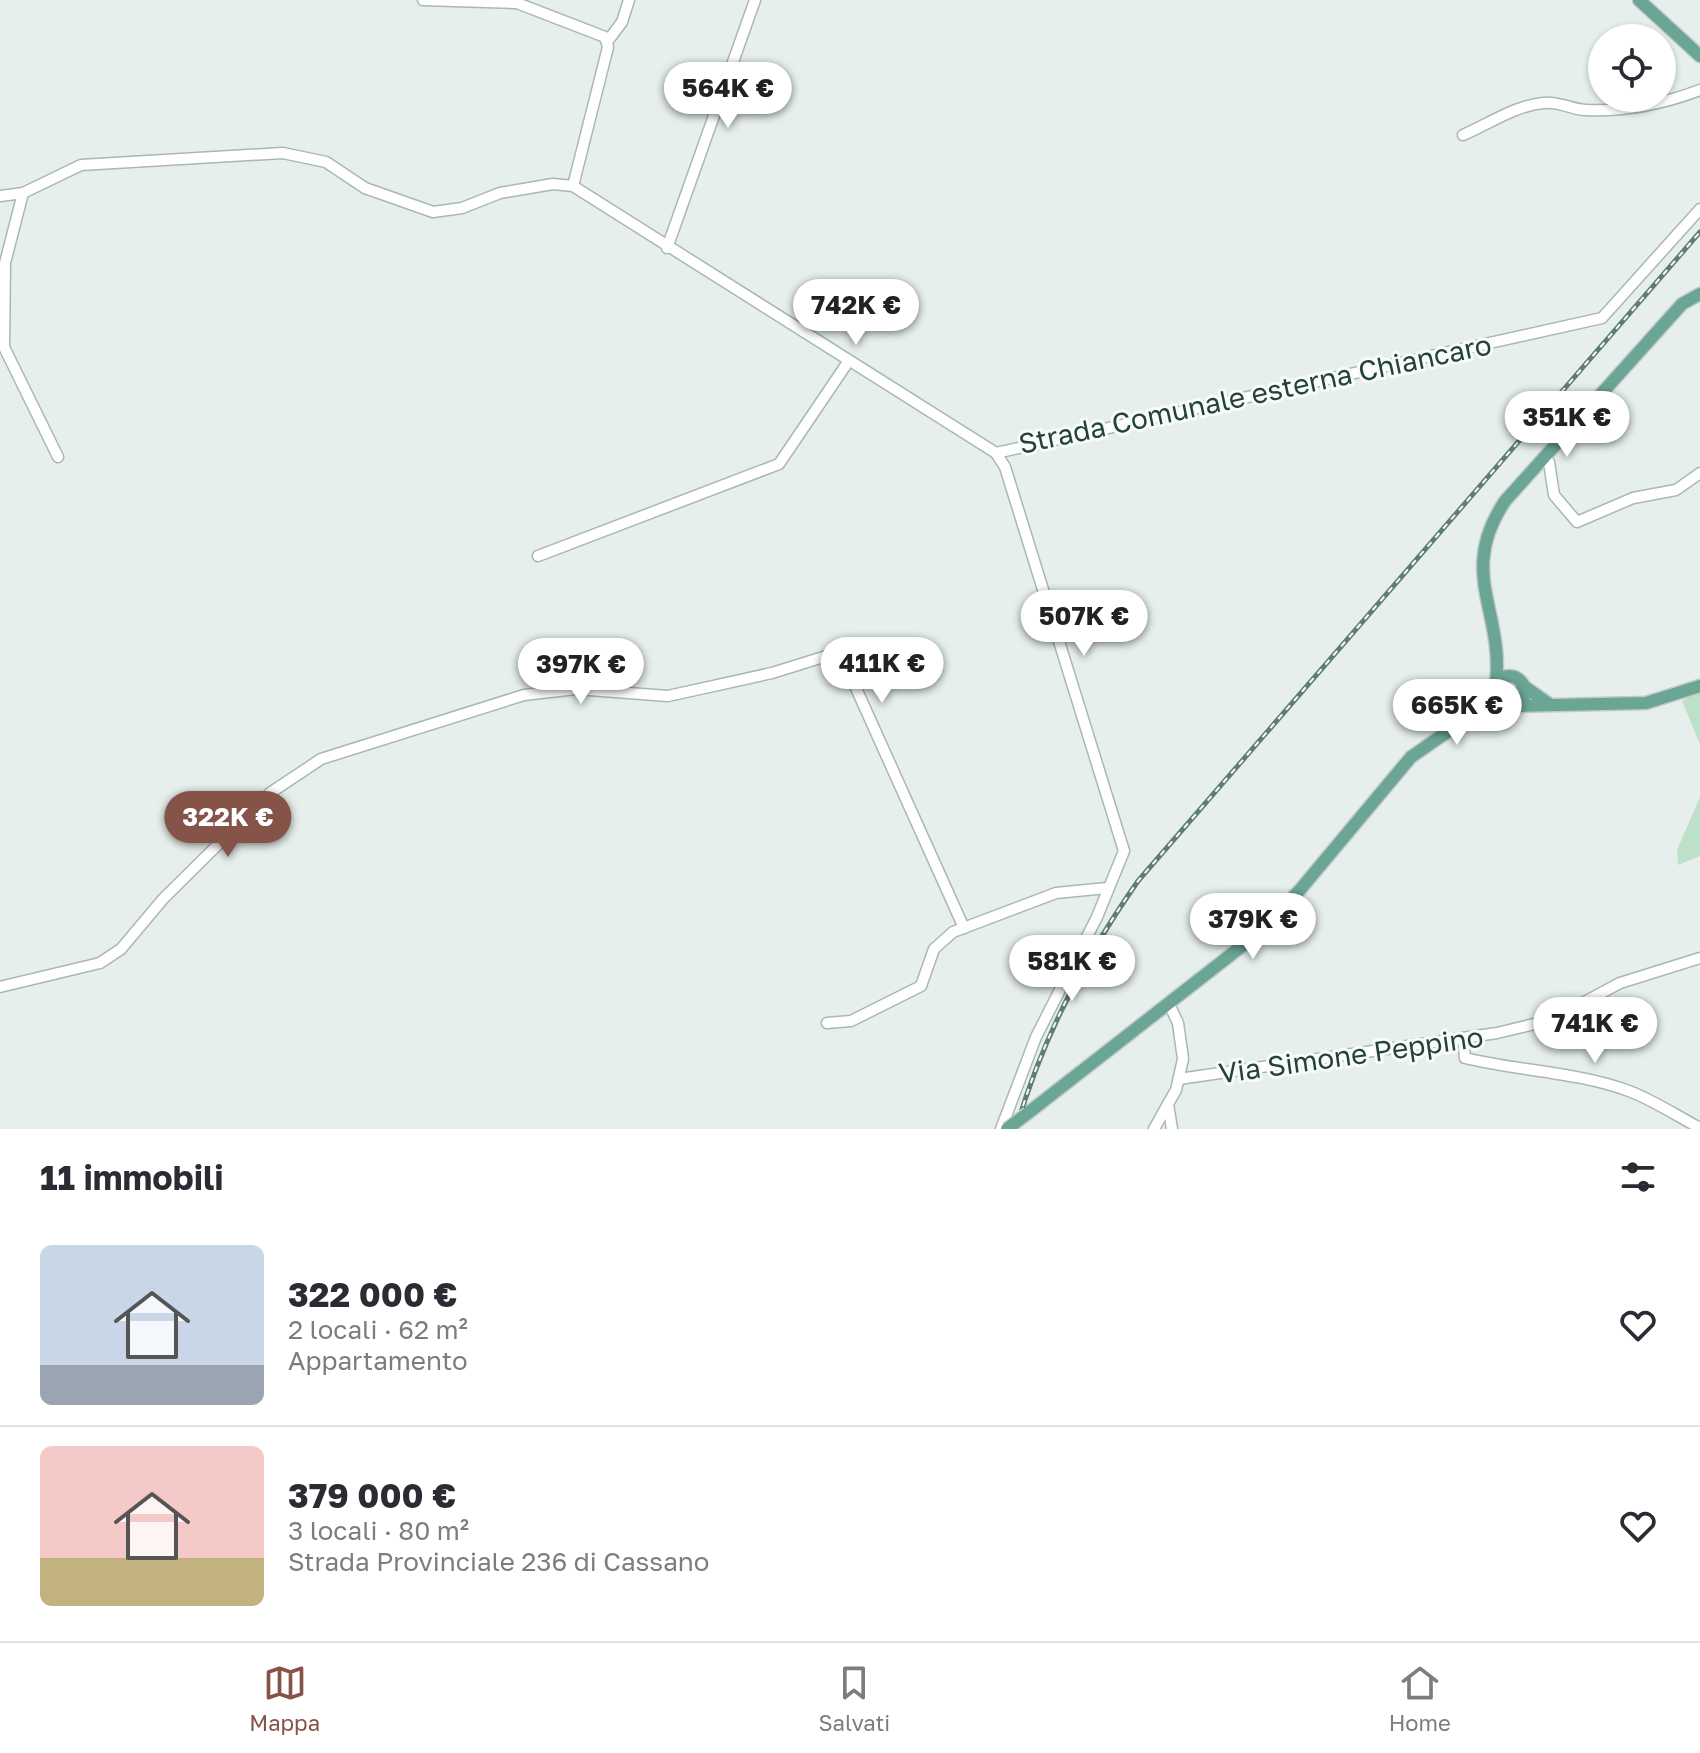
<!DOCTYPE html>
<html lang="it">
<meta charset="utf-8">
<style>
:root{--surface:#fff;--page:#f2f2f3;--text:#2b2b33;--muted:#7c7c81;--line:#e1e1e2;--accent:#855347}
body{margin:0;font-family:"Golos Text",sans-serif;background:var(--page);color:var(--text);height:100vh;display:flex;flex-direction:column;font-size:30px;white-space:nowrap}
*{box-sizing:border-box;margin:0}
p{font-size:26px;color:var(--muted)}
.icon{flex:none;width:44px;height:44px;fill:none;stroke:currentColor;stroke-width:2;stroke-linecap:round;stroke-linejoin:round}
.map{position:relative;height:1129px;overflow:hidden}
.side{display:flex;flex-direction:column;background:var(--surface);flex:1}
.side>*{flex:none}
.fabs{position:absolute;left:1588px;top:24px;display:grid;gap:16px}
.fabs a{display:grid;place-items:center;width:88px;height:88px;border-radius:50%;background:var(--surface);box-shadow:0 2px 6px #0004;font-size:40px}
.price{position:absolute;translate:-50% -68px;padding:0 18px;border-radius:28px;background:#fff;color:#222;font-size:26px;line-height:52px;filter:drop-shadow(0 2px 4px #0008)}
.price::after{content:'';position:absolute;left:50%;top:48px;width:24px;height:18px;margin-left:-12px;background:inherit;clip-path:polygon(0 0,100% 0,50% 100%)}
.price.active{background:var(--accent);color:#fff}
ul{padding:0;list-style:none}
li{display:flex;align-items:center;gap:24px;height:200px;padding:0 40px}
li+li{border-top:2px solid var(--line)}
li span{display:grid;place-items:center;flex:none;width:224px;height:160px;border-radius:12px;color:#555}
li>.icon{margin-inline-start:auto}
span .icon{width:96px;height:96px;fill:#fffc;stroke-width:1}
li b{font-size:34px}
h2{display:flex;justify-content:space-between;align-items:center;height:96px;padding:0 40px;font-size:34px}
.menu{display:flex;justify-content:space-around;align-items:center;height:112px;border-top:2px solid var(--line);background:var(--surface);font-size:22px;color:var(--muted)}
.menu a{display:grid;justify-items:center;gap:4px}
.menu .active{color:var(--accent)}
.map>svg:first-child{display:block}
</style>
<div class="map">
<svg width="1700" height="1129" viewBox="0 0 1700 1129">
<rect width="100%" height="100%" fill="#e6efeb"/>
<g fill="#bfe0c8">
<path d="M 1700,690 L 1700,744 L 1682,701 Z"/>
<path d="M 1700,797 L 1700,856 L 1678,865 L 1677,850 Z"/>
</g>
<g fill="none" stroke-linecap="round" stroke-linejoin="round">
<defs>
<g id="minor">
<path d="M 423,0 L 517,3 L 605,37 L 608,47 L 573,186"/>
<path d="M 607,42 L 622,22 L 629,0"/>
<path d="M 1463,135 C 1489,124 1514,106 1543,103 C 1559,101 1570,109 1585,110 C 1625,112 1663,104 1700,90"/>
<path d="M 23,193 L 5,263 L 4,347 L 58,457"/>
<path d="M 0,196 L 23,193 L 81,165 L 283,153 L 326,162 L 365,188 L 433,212 L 462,208 L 500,193 L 553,184 L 573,186 L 996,453 L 1602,318 L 1700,209"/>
<path d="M 667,248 L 755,0"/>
<path d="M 996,453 L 1005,467 L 1124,851 L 1097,917 L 1036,1037 L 1001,1129"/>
<path d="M 1544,458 L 1549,462 L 1554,495 L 1577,522 L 1633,498 L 1676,490 L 1700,473"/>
<path d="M 538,556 L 779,464 L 848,362"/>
<path d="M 0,987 L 100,963 L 121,949 L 163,899 L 270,793 L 321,759 L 524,695 L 576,689 L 668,696 L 772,673 L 833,654 L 840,658 L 851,677 L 964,928"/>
<path d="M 1169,1004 L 1178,1023 L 1183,1059 L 1176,1090 L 1168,1104 L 1172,1129"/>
<path d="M 827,1023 L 851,1021 L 921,986 L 934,949 L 953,932 L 1056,893 L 1107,888"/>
<path d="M 1463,1038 L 1465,1058 C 1519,1071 1577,1072 1629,1091 C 1653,1100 1677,1116 1700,1128"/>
<path d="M 1179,1079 L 1497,1033 L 1551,1020 L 1620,983 L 1700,958"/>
<path d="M 1154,1129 L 1168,1104"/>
</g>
<g id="major">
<path d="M 1639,0 L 1700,56"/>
<circle cx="1509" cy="692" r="16"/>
<path d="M 1496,683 C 1504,610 1457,573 1505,501 L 1682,304 L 1700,294"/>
<path d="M 1522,685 L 1549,704"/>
<path d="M 1517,706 L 1646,703 L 1700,686"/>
<path d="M 1028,1113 L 1260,932 L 1299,891 L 1411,757 L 1450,730 L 1505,708"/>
</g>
</defs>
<use href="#minor" stroke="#a8b8b2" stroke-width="13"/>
<use href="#major" stroke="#c2cac8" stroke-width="15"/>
<use href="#minor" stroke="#fff" stroke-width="10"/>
<use href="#major" stroke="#6aa596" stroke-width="12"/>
<defs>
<path id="rail" d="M 1016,1129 C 1042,1038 1084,958 1138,881 L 1700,232"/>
</defs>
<use href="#rail" stroke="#5f7d75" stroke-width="5"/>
<use href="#rail" stroke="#f7fbf9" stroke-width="2" stroke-dasharray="6" stroke-linecap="butt"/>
<defs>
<path id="major-bridge" d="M 1007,1129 L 1028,1113"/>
</defs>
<use href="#major-bridge" stroke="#c2cac8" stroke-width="15" stroke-linecap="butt"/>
<use href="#major-bridge" stroke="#6aa596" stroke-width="12"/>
</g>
<g text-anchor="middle" stroke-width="6" stroke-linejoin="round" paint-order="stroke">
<g font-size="28" fill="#24423a" stroke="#f7fbf9">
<text transform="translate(1255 394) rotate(-12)" y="10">Strada Comunale esterna Chiancaro</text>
<text transform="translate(1351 1055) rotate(-8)" y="10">Via Simone Peppino</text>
</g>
</g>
</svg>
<div class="fabs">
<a><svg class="icon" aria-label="locate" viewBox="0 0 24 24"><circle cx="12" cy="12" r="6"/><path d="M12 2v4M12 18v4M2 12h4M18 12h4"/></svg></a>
</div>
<b class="price" style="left:728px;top:130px">564K €</b>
<b class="price" style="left:856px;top:347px">742K €</b>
<b class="price" style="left:1567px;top:459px">351K €</b>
<b class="price" style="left:1084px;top:658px">507K €</b>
<b class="price" style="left:882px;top:705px">411K €</b>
<b class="price" style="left:581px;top:706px">397K €</b>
<b class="price" style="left:1457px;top:747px">665K €</b>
<b class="price active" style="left:228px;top:859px">322K €</b>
<b class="price" style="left:1253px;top:961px">379K €</b>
<b class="price" style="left:1072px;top:1003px">581K €</b>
<b class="price" style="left:1595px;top:1065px">741K €</b>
</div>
<section class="side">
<h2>11 immobili<svg class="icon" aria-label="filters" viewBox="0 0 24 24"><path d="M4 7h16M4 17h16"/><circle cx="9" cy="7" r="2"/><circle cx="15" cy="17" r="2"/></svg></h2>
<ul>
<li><span style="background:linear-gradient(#c9d6e8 75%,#9aa5b1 0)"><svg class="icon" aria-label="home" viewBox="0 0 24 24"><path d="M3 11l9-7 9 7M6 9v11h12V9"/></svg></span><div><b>322 000 €</b><p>2 locali · 62 m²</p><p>Appartamento</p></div><svg class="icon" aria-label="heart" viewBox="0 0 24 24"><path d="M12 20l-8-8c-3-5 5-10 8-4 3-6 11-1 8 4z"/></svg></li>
<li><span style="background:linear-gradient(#f6c9c9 70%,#c2b280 0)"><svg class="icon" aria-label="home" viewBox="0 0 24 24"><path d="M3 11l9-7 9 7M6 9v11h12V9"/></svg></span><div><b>379 000 €</b><p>3 locali · 80 m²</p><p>Strada Provinciale 236 di Cassano</p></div><svg class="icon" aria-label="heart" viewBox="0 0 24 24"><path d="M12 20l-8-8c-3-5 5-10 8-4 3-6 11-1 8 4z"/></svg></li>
</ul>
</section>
<nav class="menu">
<a class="active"><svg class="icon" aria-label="map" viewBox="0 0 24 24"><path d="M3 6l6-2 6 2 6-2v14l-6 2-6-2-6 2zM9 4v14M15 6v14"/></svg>Mappa</a>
<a><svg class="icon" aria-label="saved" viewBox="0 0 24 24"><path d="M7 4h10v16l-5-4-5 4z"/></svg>Salvati</a>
<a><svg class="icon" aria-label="home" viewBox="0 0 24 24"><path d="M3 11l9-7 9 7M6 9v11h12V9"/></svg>Home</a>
</nav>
